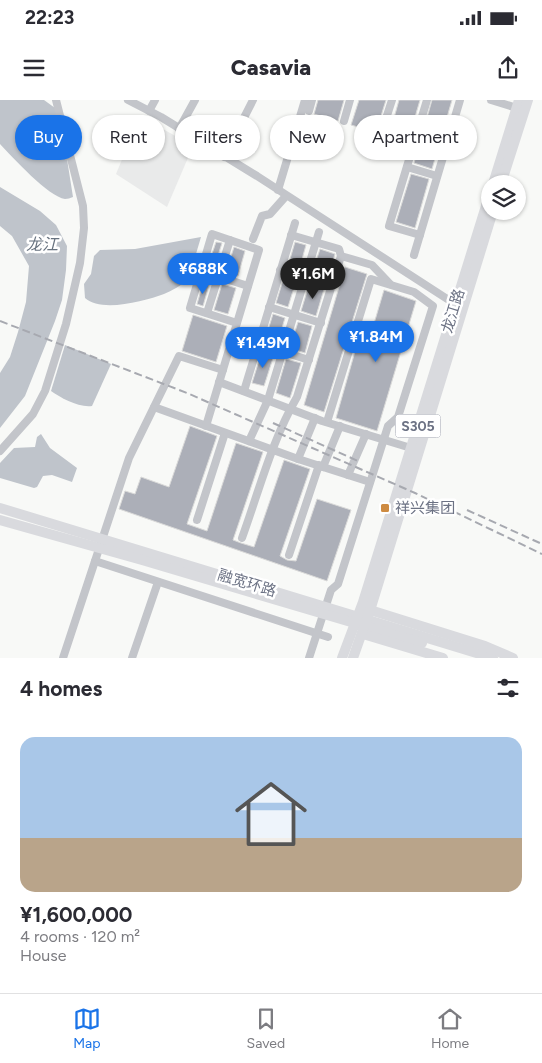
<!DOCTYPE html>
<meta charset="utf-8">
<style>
:root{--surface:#fff;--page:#f2f2f3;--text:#2b2b33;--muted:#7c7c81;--line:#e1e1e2;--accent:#1a73e8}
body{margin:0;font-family:Figtree,"Noto Sans SC",sans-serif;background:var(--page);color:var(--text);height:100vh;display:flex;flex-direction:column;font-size:19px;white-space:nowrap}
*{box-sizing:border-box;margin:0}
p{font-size:16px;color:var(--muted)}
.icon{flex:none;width:28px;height:28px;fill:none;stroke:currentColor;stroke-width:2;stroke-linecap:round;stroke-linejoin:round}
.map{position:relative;height:558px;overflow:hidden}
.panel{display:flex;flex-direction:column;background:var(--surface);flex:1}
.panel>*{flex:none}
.banner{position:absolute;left:15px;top:15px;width:512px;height:45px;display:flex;gap:10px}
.tools{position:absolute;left:481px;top:75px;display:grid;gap:10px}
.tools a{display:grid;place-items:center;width:45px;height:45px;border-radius:50%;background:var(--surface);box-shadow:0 1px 4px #0004;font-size:25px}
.price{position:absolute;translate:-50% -42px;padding:0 11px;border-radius:18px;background:var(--accent);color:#fff;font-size:16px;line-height:32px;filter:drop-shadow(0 1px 2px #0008)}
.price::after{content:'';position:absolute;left:50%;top:30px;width:15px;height:11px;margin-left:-8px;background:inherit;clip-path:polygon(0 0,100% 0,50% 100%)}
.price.current{background:#222;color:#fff}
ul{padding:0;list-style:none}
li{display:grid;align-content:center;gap:10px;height:265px;padding:0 20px}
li+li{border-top:1px solid var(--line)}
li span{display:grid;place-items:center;height:155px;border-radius:15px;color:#555}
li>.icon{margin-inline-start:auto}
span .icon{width:90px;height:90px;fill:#fffc;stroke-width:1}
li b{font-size:21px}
h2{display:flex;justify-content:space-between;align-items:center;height:60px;padding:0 20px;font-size:21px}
.chip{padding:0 18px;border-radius:22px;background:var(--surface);box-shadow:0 1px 4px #0004;font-size:18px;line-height:45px}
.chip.current{background:var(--accent);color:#fff}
.status{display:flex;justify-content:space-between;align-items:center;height:35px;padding:0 25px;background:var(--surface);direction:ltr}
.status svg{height:14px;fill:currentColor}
header{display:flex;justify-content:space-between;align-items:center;height:65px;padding:0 20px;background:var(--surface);font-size:22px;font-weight:800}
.menu{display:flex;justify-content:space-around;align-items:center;height:70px;border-top:1px solid var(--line);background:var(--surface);font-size:14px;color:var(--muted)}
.menu a{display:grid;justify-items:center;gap:2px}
.menu .current{color:var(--accent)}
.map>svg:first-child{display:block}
</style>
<div class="status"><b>22:23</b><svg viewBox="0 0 49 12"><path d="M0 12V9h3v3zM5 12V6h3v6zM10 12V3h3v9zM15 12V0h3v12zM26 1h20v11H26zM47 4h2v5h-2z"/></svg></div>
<header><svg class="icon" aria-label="menu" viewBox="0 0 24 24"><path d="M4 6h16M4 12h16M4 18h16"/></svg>Casavia<svg class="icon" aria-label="share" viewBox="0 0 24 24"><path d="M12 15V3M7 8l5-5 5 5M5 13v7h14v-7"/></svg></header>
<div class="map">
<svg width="542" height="558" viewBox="0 0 542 558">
<rect width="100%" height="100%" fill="#f8f9f7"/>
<path fill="#e9eaea" d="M 140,16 L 193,46 L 167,107 L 116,74 Z"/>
<g fill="#bfc4cb">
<path d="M 0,0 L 44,0 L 55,8 L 67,59 L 73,97 C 70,98 68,99 65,99 C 49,97 12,57 0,44 Z"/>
<path d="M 0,87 L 40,111 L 56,125 L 67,146 L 66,170 L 62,200 L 55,221 L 25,296 L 0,328 L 0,273 L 10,257 L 18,232 L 26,202 L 29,166 L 12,136 L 0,126 Z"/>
<path d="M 201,137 L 188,181 C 180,185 172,191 164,194 C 145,201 101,213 85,198 L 84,184 L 91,174 L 94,156 L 100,150 L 135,149 Z"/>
<path d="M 65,245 L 111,264 L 92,306 C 79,308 61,298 51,291 Z"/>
<path d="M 41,334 L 50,348 L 77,368 L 72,382 L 52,375 L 43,376 L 37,387 L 34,388 L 0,378 L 0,363 L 14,348 L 35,347 L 37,337 Z"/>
</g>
<g fill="#acafb8" stroke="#dadad9">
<path d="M 318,0 L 344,0 L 338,21 L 314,14 Z"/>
<path d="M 359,0 L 386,0 L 376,32 L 351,25 Z"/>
<path d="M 399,0 L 420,0 L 408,41 L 389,36 Z"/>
<path d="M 432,0 L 452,0 L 432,69 L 414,63 Z"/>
<path d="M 411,74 L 429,79 L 415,128 L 396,122 Z"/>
<path d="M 216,142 L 222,143 L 215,165 L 209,163 Z"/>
<path d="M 295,142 L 306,145 L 299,170 L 288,166 Z"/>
<path d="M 234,147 L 245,151 L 238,176 L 226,173 Z"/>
<path d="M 320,149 L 335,154 L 327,179 L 312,174 Z"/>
<path d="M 345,167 L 367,174 L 324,312 L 304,305 Z"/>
<path d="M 284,177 L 296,181 L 288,207 L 276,203 Z"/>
<path d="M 203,184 L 209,185 L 203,206 L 197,204 Z"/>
<path d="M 222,184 L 236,188 L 228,214 L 214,210 Z"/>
<path d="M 309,185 L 324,189 L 316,216 L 301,211 Z"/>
<path d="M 384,190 L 416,201 L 377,331 L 336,318 L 360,234 L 370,237 Z"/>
<path d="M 273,214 L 285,218 L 277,244 L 265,240 Z"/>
<path d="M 193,215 L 227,226 L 216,262 L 182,251 Z"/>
<path d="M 298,222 L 312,226 L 305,253 L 290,248 Z"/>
<path d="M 262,251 L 274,255 L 264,286 L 252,283 Z"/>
<path d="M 286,259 L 301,263 L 290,298 L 276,293 Z"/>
<path d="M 190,326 L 217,336 L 187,424 L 207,431 L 236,343 L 263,352 L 233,440 L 241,443 L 254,447 L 284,360 L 310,369 L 280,456 L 287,460 L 296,461 L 317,399 L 351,410 L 327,481 L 119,409 L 125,391 L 135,394 L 141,377 L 169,387 Z"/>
</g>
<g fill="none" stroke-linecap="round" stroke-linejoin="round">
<g stroke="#c3c5ca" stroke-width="8">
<path d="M 128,0 L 161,17 L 257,76 L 455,204"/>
<path d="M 491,0 L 520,9"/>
<path d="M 149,11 L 155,0"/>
<path d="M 309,11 L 312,0"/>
<path d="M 344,21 L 350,0"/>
<path d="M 179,29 L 195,0"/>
<path d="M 381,34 L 392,0"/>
<path d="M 224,57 L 253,0"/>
<path d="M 407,67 L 437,76"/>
<path d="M 278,90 L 305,0"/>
<path d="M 291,135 L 339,149 L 341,156 L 372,165 L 390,184"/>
<path d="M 420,135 L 389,126 L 427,0"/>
<path d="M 253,139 L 262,116 L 270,114 L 286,96"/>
<path d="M 414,155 L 460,0"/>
<path d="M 280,170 L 332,186"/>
<path d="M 201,171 L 248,186"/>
<path d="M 269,207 L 321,223"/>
<path d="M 207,213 L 230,140"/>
<path d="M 258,244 L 309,260"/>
<path d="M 219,282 L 322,321 L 411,348"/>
<path d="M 244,291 L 295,123"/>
<path d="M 154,307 L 298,359 L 370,382"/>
<path d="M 206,326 L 259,150 L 212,134 L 190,208 L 237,223"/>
<path d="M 249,341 L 268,300 L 319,132"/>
<path d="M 0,351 L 33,314 L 45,291 L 66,224 L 80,163 L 84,128 L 83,106 L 56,0"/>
<path d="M 298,359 L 315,318"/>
<path d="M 323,367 L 340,326"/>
<path d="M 348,375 L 366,334"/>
<path d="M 197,420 L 225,333"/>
<path d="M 242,438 C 259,391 272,340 297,297 L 341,156"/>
<path d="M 289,455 L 319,365"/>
<path d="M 95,461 L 328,537"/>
<path d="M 63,558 L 129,358 L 179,256 L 223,270"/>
<path d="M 132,558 L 158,482"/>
<path d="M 309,558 L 331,490 L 338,484 L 388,326 L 398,317 L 433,206 L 414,192 L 371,179 L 327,322"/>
</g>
<g stroke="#d9dade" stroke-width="10">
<path d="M 493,84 L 519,0"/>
<path d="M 501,84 L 528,0"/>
<path d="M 0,408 L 493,558"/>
<path d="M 0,420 L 142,460 L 422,543"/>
<path d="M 370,510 L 485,546 L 513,558"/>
<path d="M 363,534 L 443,558"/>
<path d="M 342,558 L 363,502 L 490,93"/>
<path d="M 353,558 L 372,504 L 493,111"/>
</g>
<g stroke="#a7a9b0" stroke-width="2" stroke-dasharray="8 4" stroke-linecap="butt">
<path d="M 0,221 L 187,293 L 415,393 L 542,454"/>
<path d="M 273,323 L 358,361"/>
<path d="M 467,410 L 542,444"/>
</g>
</g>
<rect fill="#ce8b41" stroke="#fff" stroke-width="2" x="380" y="403" width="10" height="10" rx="2.5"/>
<g text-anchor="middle" stroke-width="5" stroke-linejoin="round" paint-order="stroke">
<rect fill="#fff" stroke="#989ca9" stroke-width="1" x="395.5" y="314.5" width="45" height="23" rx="4"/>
<g font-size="14" font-weight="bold" fill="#6c7284">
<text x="418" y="331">S305</text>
</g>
<g font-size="15" fill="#6c7284" stroke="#fff">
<text transform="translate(453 211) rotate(-73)" y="5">龙江路</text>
<text transform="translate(247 483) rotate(17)" y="5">融宽环路</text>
</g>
<g font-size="15" fill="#6c7284" stroke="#fff" text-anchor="start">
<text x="395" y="413">祥兴集团</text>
</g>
<g font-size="16" font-style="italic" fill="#67727f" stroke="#fff">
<text x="42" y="150">龙江</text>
</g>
</g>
</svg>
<div class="tools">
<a><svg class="icon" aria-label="layers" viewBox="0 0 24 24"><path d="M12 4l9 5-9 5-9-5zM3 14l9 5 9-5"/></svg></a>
</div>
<b class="price" style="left:203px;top:195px">¥688K</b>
<b class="price current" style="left:313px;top:200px">¥1.6M</b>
<b class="price" style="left:376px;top:263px">¥1.84M</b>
<b class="price" style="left:263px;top:269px">¥1.49M</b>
<div class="banner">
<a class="chip current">Buy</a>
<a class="chip">Rent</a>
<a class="chip">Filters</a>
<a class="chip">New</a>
<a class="chip">Apartment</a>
</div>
</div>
<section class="panel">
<h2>4 homes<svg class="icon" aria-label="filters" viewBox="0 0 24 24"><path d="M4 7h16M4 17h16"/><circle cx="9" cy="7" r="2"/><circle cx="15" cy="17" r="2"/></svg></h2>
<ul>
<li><span style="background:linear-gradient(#a9c7e8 65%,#b9a48a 0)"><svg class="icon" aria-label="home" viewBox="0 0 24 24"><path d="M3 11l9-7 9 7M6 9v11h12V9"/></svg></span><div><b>¥1,600,000</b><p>4 rooms · 120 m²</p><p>House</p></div></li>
</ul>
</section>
<nav class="menu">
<a class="current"><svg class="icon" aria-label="map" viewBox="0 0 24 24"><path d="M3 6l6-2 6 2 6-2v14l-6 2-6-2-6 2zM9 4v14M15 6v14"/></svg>Map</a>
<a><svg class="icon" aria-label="saved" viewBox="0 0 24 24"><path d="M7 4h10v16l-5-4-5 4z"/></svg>Saved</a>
<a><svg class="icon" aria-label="home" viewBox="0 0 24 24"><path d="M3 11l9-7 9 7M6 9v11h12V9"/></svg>Home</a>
</nav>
